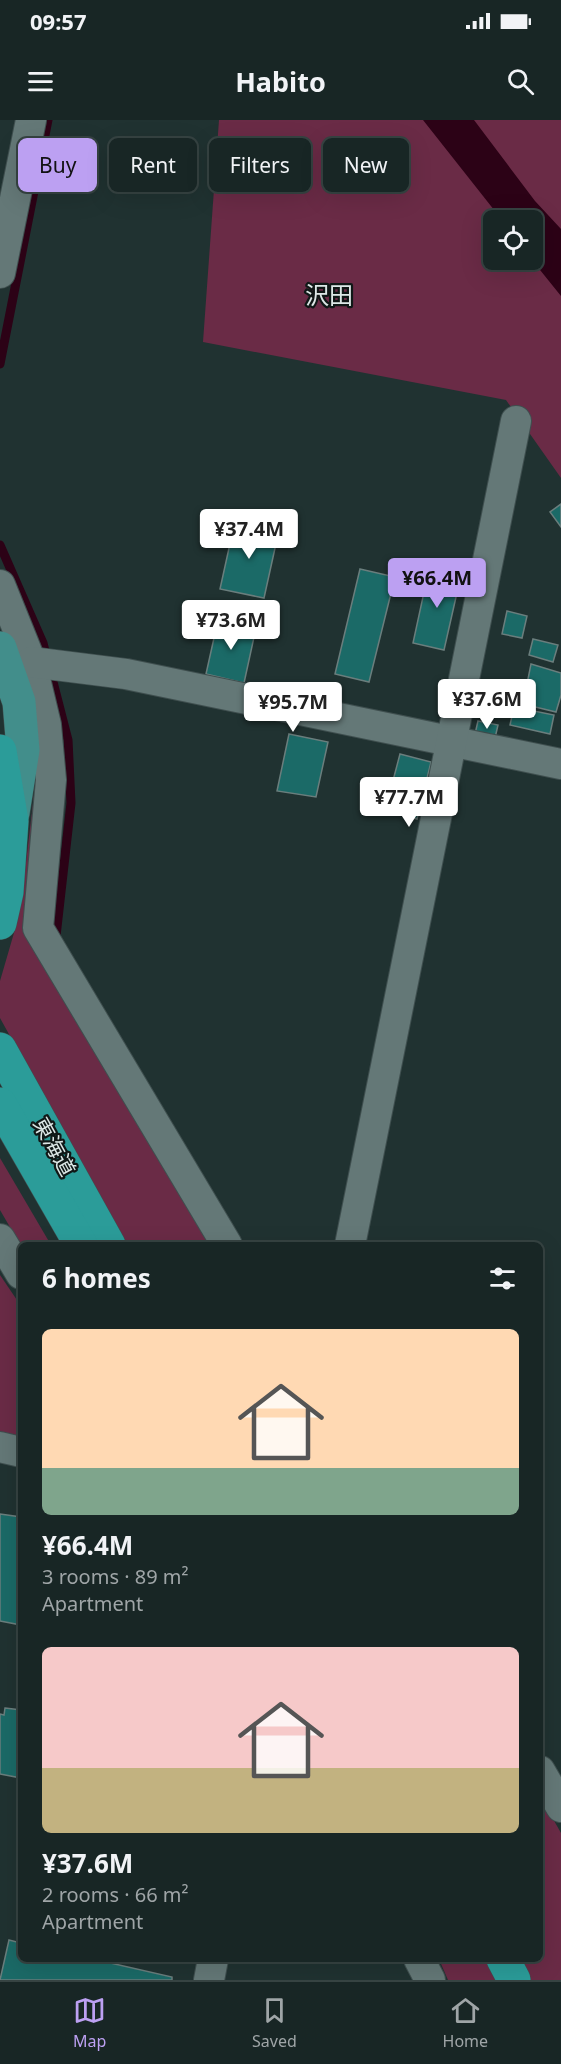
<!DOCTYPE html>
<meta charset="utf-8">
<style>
:root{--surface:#182625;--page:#212e2d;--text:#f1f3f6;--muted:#9fa5a7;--line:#364342;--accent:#bca0f2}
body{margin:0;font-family:"Noto Sans","Noto Sans JP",sans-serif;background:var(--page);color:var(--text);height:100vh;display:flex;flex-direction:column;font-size:22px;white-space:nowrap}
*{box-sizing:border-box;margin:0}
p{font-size:20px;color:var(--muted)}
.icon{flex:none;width:33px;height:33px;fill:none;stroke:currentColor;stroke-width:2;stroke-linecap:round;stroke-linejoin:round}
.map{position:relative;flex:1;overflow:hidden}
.side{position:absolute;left:18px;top:1122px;width:525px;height:720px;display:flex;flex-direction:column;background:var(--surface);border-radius:9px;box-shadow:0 6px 24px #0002,0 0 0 2px var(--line)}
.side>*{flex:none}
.top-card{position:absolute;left:18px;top:18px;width:525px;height:54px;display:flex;gap:12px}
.buttons{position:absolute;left:483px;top:90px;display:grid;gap:12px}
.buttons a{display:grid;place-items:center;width:60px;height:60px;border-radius:9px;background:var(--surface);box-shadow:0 6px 24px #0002,0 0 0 2px var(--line);font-size:30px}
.price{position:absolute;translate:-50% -51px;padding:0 14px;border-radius:6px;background:#fff;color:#222;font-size:20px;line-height:39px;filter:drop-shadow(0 2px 3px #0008)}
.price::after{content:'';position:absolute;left:50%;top:36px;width:18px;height:14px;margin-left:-9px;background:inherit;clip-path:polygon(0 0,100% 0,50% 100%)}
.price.active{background:var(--accent);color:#111}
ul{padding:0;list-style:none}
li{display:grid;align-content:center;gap:12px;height:318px;padding:0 24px}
li span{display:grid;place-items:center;height:186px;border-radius:9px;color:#555}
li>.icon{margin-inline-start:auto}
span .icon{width:108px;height:108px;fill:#fffc;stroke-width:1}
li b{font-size:26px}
h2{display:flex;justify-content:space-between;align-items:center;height:72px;padding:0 24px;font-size:26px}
.chip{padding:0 21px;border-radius:9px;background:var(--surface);box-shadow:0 6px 24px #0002,0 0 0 2px var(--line);font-size:21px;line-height:54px}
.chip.active{background:var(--accent);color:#111}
.status{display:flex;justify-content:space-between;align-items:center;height:42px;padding:0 30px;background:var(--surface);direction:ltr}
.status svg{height:16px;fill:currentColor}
header{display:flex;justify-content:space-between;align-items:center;height:78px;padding:0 24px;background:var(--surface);font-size:27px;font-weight:700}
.tab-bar{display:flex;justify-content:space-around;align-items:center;height:84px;border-top:2px solid var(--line);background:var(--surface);font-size:16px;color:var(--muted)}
.tab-bar a{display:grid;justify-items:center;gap:3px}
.tab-bar .active{color:var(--accent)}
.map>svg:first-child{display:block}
</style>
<div class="status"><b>09:57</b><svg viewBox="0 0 49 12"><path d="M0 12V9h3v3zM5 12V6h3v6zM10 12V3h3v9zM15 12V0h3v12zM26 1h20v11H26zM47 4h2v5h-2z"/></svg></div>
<header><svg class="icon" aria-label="menu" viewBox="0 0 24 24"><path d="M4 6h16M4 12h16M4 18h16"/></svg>Habito<svg class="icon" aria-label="search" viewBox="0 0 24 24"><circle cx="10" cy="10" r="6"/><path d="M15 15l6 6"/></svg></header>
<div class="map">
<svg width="561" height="1860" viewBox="0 0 561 1860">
<rect width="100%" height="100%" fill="#203231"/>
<g fill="#6a2b46" fill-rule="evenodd">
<path d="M 219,0 L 561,0 L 561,358 L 506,280 L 203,222 ZM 494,100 L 532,100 L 532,140 L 494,140 Z"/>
<path d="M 38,641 L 28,810 L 215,1125 L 126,1125 L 0,898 L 0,861 L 16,806 L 25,751 Z"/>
<path d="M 0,1038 L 51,1125 L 21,1126 L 0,1090 Z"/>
<path d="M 0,1155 L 21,1186 L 21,1318 L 0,1313 Z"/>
<path d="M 540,1676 L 561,1713 L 561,1860 L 448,1860 L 439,1839 L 540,1839 Z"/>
</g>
<path fill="#2c0216" d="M 423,0 L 474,0 L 535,81 L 561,109 L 561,176 L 532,140 L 532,100 L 502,100 Z"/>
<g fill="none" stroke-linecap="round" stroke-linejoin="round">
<g stroke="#2c0216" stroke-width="9">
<path d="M 0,244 L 48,0"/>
<path d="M 0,425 L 43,523 L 68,620 L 71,683 L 56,816"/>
</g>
</g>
<g fill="#1b6a67" stroke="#6a7e7d" stroke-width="1.5">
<path d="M 561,384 L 561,407 L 550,392 Z"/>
<path d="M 235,401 L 279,410 L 264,478 L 220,469 Z"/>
<path d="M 360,449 L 395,457 L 369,562 L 335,554 Z"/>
<path d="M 429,449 L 461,455 L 444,530 L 413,523 Z"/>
<path d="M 507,491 L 527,496 L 522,518 L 502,514 Z"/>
<path d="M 218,500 L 256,508 L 244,563 L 206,554 Z"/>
<path d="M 533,519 L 558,525 L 553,542 L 529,535 Z"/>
<path d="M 531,544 L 561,553 L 561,575 L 556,592 L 523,584 Z"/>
<path d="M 514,587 L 554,595 L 550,614 L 510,605 Z"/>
<path d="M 478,601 L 498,605 L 495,618 L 475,614 Z"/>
<path d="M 289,614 L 328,622 L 316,677 L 277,671 Z"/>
<path d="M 400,634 L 431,642 L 417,699 L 385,691 Z"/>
<path d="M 0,1394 L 21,1397 L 21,1505 L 0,1501 Z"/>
<path d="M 5,1588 L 21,1590 L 21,1658 L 0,1654 L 0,1594 L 4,1595 Z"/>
<path d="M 9,1820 L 21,1823 L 21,1839 L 93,1839 L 172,1857 L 172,1860 L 0,1860 Z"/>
</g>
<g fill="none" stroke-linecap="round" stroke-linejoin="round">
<defs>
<g id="minor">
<path d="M 0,153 L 31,0"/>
<path d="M 0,465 L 31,542 L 46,605 L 51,660 L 38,808 L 227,1125"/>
<path d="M 31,542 L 126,554 L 561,644"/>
<path d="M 0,1119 L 21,1154"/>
<path d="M 350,1125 L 516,301"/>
<path d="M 0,1327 L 21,1332"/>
<path d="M 540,1651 L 561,1687"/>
<path d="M 419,1839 L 430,1860"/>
<path d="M 209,1860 L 213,1839"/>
</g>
<path id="major" d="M 0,528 L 19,582 L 23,630 L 13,693"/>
<g id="highway">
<path d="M 0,631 L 12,701 L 7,772 L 0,803"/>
<path d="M 0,929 L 109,1125"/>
<path d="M 0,984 L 81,1125"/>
<path d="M 503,1839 L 514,1860"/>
</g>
</defs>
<use href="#minor" stroke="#3f4f4f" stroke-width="32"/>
<use href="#major" stroke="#3f4f4f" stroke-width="34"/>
<use href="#highway" stroke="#3f4f4f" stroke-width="34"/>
<use href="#minor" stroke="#647877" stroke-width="30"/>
<use href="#major" stroke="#428e8b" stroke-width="33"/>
<use href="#highway" stroke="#2b9c99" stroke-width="33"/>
</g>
<g text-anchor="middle" stroke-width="4.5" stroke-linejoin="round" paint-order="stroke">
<g font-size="21" fill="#dde8e7" stroke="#101817">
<text transform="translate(54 1027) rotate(61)" y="7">東海道</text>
</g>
<g font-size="24" fill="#dde8e7" stroke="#101817">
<text x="329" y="184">沢田</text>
</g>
</g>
</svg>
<div class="buttons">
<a><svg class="icon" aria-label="locate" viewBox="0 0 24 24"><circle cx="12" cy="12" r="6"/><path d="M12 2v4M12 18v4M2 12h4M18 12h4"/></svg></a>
</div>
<b class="price" style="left:249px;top:440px">¥37.4M</b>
<b class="price active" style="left:437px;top:489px">¥66.4M</b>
<b class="price" style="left:231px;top:531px">¥73.6M</b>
<b class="price" style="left:487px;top:610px">¥37.6M</b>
<b class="price" style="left:293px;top:613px">¥95.7M</b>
<b class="price" style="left:409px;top:708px">¥77.7M</b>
<div class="top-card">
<a class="chip active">Buy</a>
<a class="chip">Rent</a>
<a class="chip">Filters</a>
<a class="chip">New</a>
</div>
<section class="side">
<h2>6 homes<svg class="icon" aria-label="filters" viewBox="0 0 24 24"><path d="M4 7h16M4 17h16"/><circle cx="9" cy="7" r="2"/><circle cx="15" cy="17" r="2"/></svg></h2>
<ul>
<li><span style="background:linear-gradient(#ffd9b3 75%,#7fa58c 0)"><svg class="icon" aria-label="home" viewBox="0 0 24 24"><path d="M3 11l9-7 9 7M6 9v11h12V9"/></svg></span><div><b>¥66.4M</b><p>3 rooms · 89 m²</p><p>Apartment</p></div></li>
<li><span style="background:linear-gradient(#f6c9c9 65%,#c2b280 0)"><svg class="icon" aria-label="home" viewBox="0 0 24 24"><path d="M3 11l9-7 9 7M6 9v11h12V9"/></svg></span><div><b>¥37.6M</b><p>2 rooms · 66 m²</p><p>Apartment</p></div></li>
</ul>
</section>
</div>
<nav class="tab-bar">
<a class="active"><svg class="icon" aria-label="map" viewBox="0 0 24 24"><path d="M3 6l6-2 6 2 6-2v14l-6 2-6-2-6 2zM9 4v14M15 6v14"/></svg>Map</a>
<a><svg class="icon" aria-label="saved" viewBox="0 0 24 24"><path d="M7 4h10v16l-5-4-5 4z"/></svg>Saved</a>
<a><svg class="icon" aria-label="home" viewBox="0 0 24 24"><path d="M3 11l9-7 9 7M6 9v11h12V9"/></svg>Home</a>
</nav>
